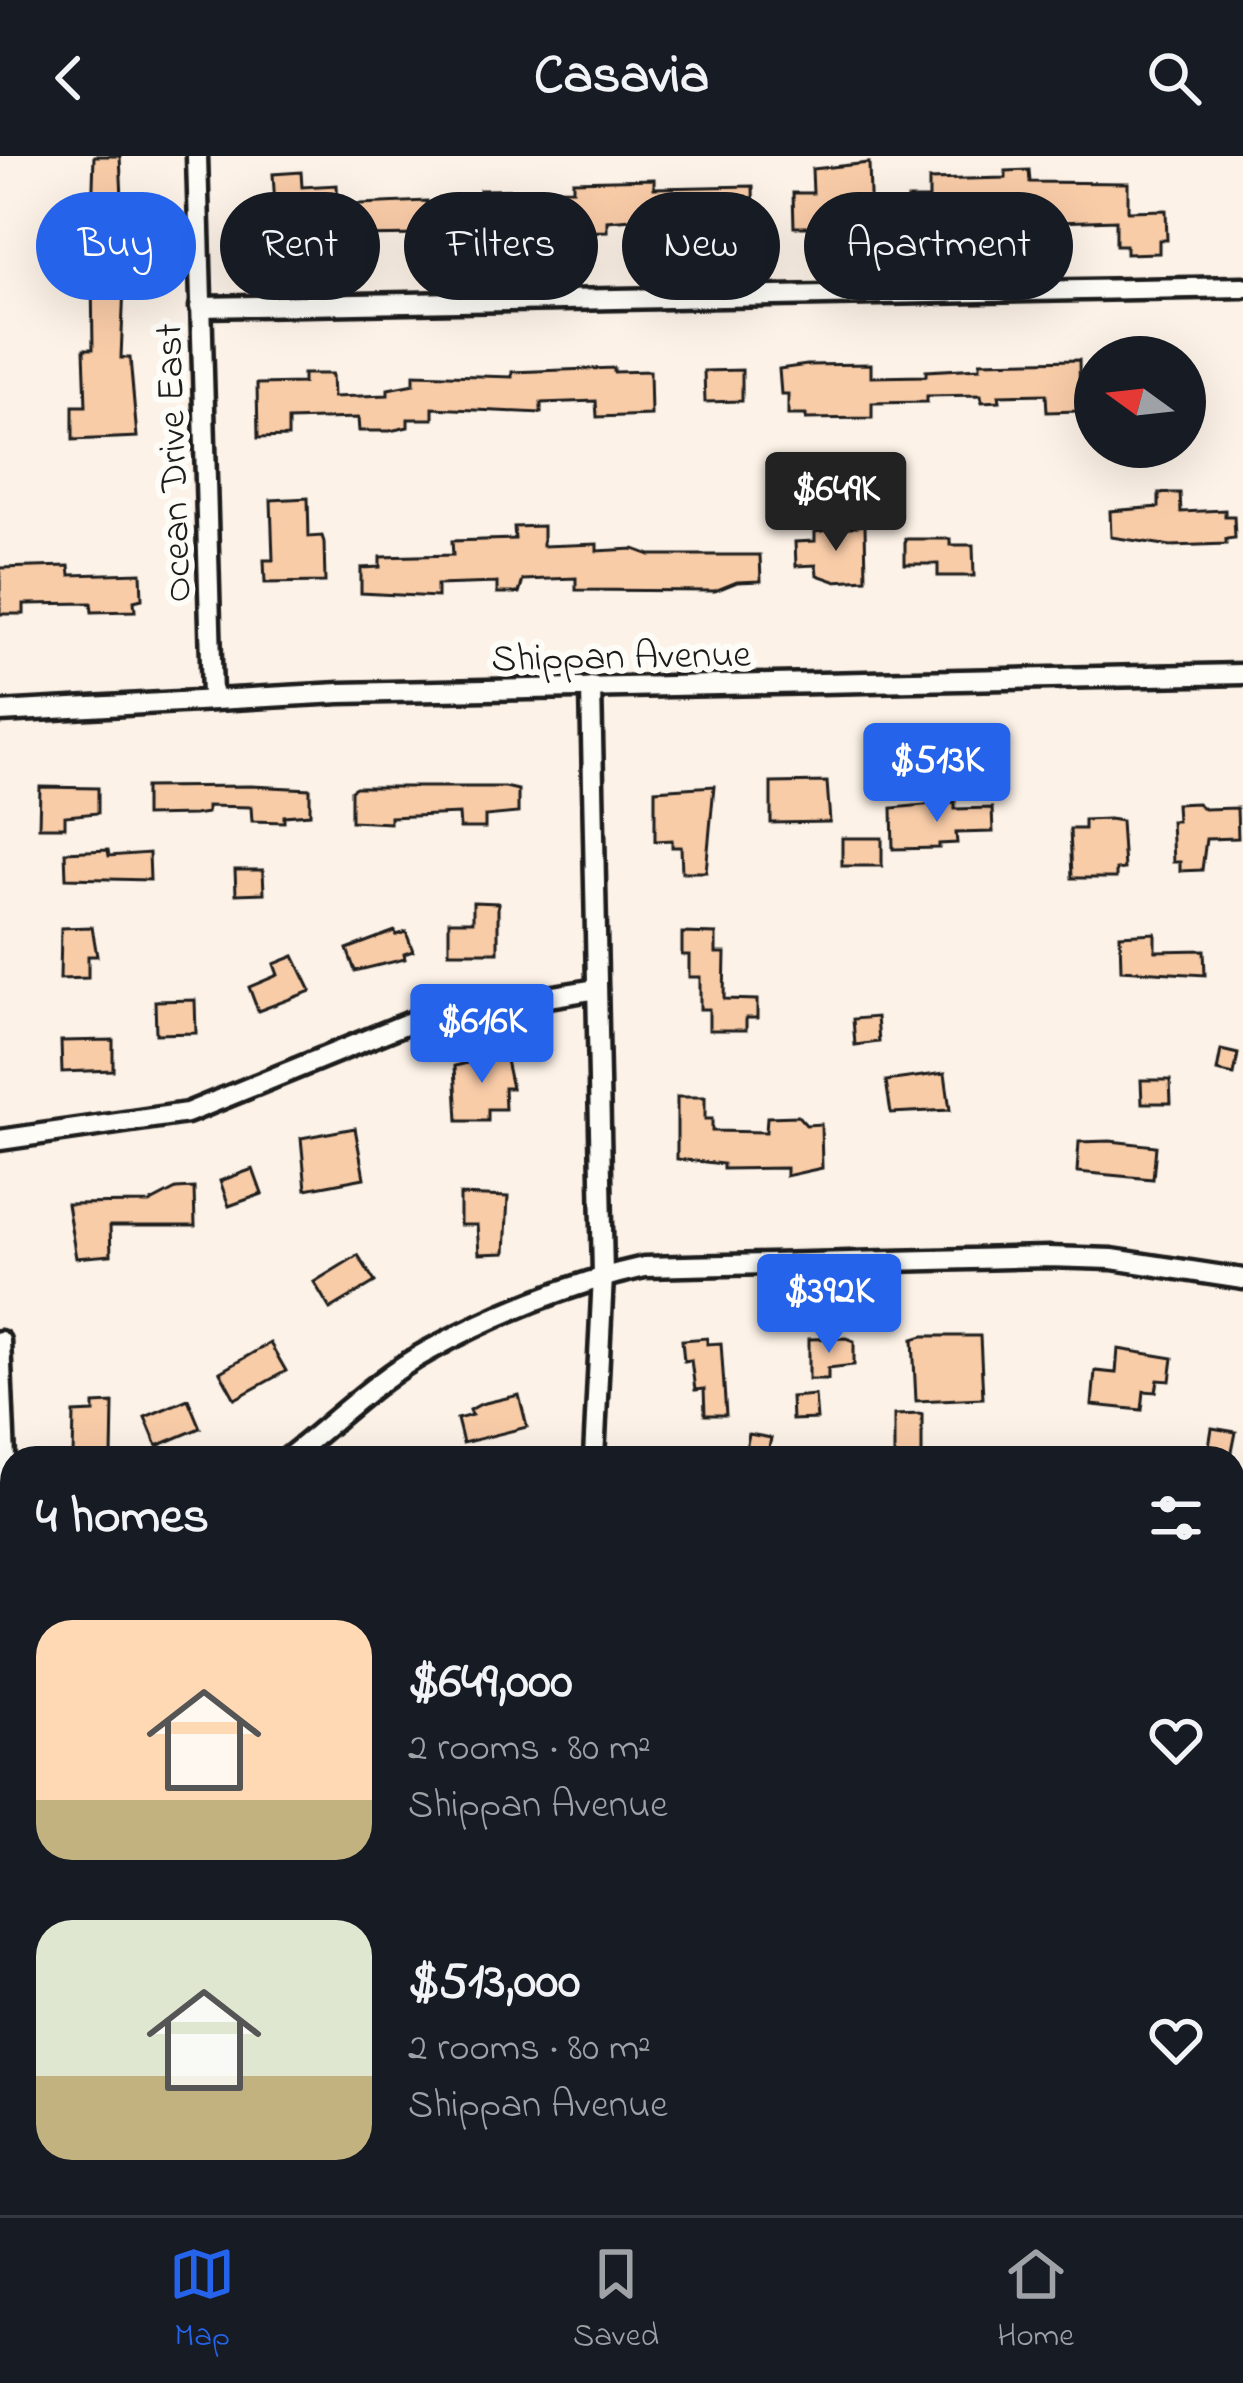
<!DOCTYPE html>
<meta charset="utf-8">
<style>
:root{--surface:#171b24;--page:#242831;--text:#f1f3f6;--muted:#9ea1a6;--line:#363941;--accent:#2563eb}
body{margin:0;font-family:"Indie Flower",sans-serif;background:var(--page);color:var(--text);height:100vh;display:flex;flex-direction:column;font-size:45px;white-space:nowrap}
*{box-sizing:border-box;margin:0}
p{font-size:39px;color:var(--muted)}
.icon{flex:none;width:66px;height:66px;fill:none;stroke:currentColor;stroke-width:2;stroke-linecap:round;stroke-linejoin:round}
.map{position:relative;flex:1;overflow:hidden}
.details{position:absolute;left:0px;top:1290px;width:1245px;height:771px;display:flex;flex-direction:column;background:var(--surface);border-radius:36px 36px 0 0;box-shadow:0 12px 48px #0002}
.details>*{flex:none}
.guide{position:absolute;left:36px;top:36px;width:1173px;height:108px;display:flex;gap:24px}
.needle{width:78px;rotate:285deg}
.tools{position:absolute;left:1074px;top:180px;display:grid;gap:24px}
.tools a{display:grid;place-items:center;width:132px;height:132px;border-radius:50%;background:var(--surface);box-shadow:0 12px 48px #0002;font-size:60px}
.price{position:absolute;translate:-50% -102px;padding:0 27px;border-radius:12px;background:var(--accent);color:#fff;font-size:39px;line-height:78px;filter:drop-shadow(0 3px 6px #0008)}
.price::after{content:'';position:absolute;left:50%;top:72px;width:36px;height:27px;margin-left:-18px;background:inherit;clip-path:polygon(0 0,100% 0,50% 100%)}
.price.selected{background:#222;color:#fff}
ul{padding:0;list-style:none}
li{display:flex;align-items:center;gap:36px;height:300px;padding:0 36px}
li span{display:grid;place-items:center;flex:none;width:336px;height:240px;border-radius:36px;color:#555}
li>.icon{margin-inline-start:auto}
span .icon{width:144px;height:144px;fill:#fffc;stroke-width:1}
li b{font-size:51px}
h2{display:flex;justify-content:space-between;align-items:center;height:144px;padding:0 36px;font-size:51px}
.tag{padding:0 42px;border-radius:54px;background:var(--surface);box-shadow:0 12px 48px #0002;font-size:42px;line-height:108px}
.tag.selected{background:var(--accent);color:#fff}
header{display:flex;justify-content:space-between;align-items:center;height:156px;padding:0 36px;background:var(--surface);font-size:54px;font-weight:700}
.dock{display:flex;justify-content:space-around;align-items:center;height:168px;border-top:3px solid var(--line);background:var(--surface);font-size:33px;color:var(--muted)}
.dock a{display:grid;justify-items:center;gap:6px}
.dock .selected{color:var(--accent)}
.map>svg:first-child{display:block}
</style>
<header><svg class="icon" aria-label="back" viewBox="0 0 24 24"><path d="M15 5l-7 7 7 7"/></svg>Casavia<svg class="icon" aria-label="search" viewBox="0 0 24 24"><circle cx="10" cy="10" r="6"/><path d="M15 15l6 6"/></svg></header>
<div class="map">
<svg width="1243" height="2059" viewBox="0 0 1243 2059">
<rect width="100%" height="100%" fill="#fcf2e7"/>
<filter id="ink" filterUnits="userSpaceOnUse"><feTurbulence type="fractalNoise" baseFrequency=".00833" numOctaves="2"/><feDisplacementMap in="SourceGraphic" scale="24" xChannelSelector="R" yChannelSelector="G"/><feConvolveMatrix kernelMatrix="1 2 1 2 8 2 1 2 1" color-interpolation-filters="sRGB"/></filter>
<g filter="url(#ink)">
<path fill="#a5e3aa" stroke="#608063" stroke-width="3" d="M 615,2049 L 843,2049 L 843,2059 L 620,2059 Z"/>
<path fill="#7bccd2" stroke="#558689" stroke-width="3" d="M 483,2049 L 564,2049 L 566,2059 L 485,2059 Z"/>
<g fill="#f9cca8" stroke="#1c1c1c" stroke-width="3">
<path d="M 94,0 L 120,0 L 125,105 L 121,202 L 130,202 L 137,281 L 73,284 L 73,250 L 86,250 L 84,193 L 93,193 L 92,122 L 80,122 L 79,92 L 91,91 Z"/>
<path d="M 869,7 L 871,70 L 852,70 L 852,63 L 816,64 L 816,71 L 794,71 L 793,37 L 813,37 L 812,13 Z"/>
<path d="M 1029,14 L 1030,26 L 1128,27 L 1128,55 L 1166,54 L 1167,84 L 1159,84 L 1159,97 L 1126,98 L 1126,89 L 1116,89 L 1116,64 L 908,71 L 908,43 L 929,43 L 929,24 L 1006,22 L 1006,15 Z"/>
<path d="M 301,16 L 302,31 L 337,29 L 338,49 L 427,45 L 428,79 L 277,81 L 273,18 Z"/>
<path d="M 654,23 L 654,32 L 753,30 L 754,72 L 687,69 L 686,59 L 607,65 L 607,75 L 530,77 L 514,69 L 473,70 L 473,44 L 480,44 L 480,34 L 573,33 L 573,25 Z"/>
<path d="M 1079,204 L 1080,255 L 1047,256 L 1046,238 L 999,239 L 1000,245 L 982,246 L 981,239 L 927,240 L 927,246 L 872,247 L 872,262 L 806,263 L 806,259 L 788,259 L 788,238 L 781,238 L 779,213 L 807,209 L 871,208 L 871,221 L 926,220 L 926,215 L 980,212 L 980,206 Z"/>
<path d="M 614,212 L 614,216 L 650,215 L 651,259 L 597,261 L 596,245 L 541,247 L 541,257 L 433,252 L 433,263 L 408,263 L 408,271 L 390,275 L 359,275 L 358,262 L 288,264 L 288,281 L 258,282 L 257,228 L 303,227 L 303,218 L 332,218 L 333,241 L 388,239 L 388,233 L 414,228 L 414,218 L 512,221 L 512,216 Z"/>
<path d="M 742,214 L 742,245 L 705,246 L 704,215 Z"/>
<path d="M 1159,337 L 1180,337 L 1181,356 L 1225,354 L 1225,360 L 1234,360 L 1235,382 L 1226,383 L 1226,388 L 1171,390 L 1111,381 L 1110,355 L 1159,351 Z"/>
<path d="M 308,342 L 309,381 L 322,380 L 324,386 L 325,426 L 265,427 L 264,404 L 273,404 L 271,344 Z"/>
<path d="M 865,369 L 866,423 L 834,425 L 817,419 L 816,409 L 796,410 L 795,386 L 815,385 L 815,376 Z"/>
<path d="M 543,370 L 543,390 L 597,388 L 597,395 L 634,393 L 650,399 L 760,399 L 761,425 L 737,426 L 715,435 L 576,434 L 576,422 L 523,424 L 519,437 L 497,437 L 497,427 L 437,429 L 437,441 L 361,437 L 361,412 L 380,411 L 380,401 L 453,399 L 452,385 L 515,383 L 514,371 Z"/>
<path d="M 905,383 L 950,383 L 950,389 L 973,389 L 974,420 L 938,420 L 938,408 L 905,408 Z"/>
<path d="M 69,410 L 70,419 L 141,417 L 142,443 L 134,445 L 135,455 L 92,456 L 91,447 L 24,448 L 24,458 L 0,458 L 0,412 Z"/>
<path d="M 827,626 L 830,666 L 771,667 L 771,627 Z"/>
<path d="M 251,630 L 310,633 L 310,658 L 284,660 L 284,666 L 252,665 L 251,651 L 207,650 L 207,657 L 194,659 L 145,660 L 145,631 Z"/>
<path d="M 714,630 L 706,716 L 682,716 L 681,691 L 672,691 L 672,684 L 655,685 L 655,634 Z"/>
<path d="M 40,631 L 98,632 L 98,657 L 65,660 L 65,671 L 39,671 Z"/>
<path d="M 356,631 L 505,631 L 518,634 L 518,657 L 485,660 L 485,672 L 460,672 L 459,658 L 390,661 L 390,667 L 351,665 L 351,634 Z"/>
<path d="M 955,646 L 955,653 L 992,652 L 993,676 L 956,677 L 957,687 L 939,688 L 939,692 L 893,693 L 892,652 Z"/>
<path d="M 1197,647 L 1204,653 L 1237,652 L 1238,682 L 1206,683 L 1202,714 L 1180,715 L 1180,706 L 1173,706 L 1171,665 L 1177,665 L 1176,648 Z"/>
<path d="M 1109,663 L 1121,665 L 1124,713 L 1116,714 L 1116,722 L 1072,722 L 1070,673 L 1084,673 L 1084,664 Z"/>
<rect x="842" y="682" width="40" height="28"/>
<path d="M 108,694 L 109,700 L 149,697 L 150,724 L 66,722 L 65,696 Z"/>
<path d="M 235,714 L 263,714 L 264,737 L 236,738 Z"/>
<path d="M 473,746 L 498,747 L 498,796 L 449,796 L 449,765 L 473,765 Z"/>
<path d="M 92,771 L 97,800 L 88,800 L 88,822 L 60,823 L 61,772 Z"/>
<path d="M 395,775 L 396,779 L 406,776 L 413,795 L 404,798 L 405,803 L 355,815 L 347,793 Z"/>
<path d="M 682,777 L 716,778 L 716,797 L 725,797 L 724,843 L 757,844 L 757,862 L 746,862 L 746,874 L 709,874 L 709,853 L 700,853 L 700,821 L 689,821 L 689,799 L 682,799 Z"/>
<path d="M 1155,777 L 1155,795 L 1204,794 L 1205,819 L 1121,814 L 1120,779 Z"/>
<path d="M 294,800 L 311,835 L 258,855 L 249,831 L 278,819 L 274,808 Z"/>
<path d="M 195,844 L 196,877 L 156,878 L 155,845 Z"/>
<path d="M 877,861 L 879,886 L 855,889 L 853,863 Z"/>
<path d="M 113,884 L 113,914 L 62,916 L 61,885 Z"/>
<path d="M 1221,894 L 1238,898 L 1234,919 L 1217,915 Z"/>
<path d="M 476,895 L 504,895 L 512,932 L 504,932 L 505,953 L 488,953 L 488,965 L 458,965 L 455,910 L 476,905 Z"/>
<path d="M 945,917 L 950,954 L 891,957 L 886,925 Z"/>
<path d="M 1141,924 L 1170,924 L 1171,947 L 1142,947 Z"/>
<path d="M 677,941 L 705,941 L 705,963 L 712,963 L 712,975 L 766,976 L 767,961 L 798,960 L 806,969 L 821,968 L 822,1012 L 786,1020 L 786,1012 L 723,1013 L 723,1008 L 677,1003 Z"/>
<path d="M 355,972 L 364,1022 L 306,1033 L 301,982 Z"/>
<path d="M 1110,985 L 1156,990 L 1153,1023 L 1077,1016 L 1079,986 Z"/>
<path d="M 253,1013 L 262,1038 L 229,1050 L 220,1025 Z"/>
<path d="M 194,1032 L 195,1070 L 110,1070 L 111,1099 L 76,1102 L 67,1048 L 149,1047 L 176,1033 Z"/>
<path d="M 460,1039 L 508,1041 L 505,1097 L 479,1098 L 477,1069 L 460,1069 Z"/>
<path d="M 358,1099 L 375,1126 L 330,1153 L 314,1126 Z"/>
<path d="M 923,1180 L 980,1180 L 983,1242 L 916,1245 L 913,1183 Z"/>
<path d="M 707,1182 L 707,1188 L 721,1187 L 726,1259 L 705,1259 L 704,1233 L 695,1234 L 691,1204 L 684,1205 L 682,1184 Z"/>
<path d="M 846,1182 L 854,1185 L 854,1209 L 828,1212 L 828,1223 L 809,1223 L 809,1183 Z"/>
<path d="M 270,1187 L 286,1215 L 235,1243 L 220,1216 Z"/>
<path d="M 1118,1193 L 1173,1202 L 1170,1225 L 1158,1224 L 1156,1236 L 1144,1235 L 1142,1254 L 1092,1249 L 1095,1215 L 1116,1217 Z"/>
<path d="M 519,1239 L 527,1271 L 463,1287 L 457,1263 L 472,1259 L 470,1254 L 481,1248 Z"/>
<path d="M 815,1239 L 817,1263 L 792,1264 L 791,1241 Z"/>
<path d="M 188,1243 L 200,1272 L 157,1290 L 145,1261 Z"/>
<path d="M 113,1247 L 112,1302 L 73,1302 L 74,1257 L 94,1256 L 94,1248 Z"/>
<path d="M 922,1258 L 922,1302 L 894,1302 L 894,1259 Z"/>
<path d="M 1212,1272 L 1236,1276 L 1231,1301 L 1208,1297 Z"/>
<path d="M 749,1278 L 771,1282 L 767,1302 L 744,1302 Z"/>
</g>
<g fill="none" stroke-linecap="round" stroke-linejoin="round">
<defs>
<g id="minor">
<path d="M 197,0 L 212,541"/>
<path d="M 200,151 L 1243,131"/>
<path d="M 591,531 L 603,1120 L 594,1302"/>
<path d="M 0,556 L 340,537 L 1243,518"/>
<path d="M 0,984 L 187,957 L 420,862 L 597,833"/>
<path d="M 0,1185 L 12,1469"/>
<path d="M 288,1302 C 333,1267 378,1222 428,1195 C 493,1159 571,1127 644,1111 L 1048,1101 L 1112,1103 L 1243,1123"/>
<path d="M 1233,1532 L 1243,1533"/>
<path d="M 1233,1936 L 1243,1937"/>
<path d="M 232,2049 L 233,2059"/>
</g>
</defs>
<use href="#minor" stroke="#1c1c1c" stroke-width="27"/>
<use href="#minor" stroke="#fdfcf7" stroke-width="18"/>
</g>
</g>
<g text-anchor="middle" stroke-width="12" stroke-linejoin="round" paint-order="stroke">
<g font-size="39" fill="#1c1c1c" stroke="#fdfcf7">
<text transform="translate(171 307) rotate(-92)" y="14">Ocean Drive East</text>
<text transform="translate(621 498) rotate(-1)" y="14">Shippan Avenue</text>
</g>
</g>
</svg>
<div class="tools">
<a><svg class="needle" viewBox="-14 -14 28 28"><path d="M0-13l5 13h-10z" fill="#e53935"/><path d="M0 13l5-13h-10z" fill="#9ea1a6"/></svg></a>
</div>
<b class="price selected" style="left:836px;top:398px">$649K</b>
<b class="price" style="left:937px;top:669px">$513K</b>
<b class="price" style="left:482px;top:930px">$616K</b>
<b class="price" style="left:829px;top:1200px">$392K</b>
<div class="guide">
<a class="tag selected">Buy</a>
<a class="tag">Rent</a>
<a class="tag">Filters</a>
<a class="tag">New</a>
<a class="tag">Apartment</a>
</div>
<section class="details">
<h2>4 homes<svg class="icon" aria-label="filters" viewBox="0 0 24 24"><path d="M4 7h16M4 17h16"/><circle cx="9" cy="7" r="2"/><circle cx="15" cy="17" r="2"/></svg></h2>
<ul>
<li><span style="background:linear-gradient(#ffd9b3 75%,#c2b280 0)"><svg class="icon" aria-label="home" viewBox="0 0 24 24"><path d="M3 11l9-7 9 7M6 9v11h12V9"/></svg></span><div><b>$649,000</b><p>2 rooms · 80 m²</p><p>Shippan Avenue</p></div><svg class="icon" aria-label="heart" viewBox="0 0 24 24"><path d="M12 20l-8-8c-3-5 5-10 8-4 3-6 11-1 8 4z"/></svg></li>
<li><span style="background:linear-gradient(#dfe7d0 65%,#c2b280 0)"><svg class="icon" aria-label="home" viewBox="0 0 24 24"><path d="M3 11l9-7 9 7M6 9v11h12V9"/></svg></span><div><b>$513,000</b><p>2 rooms · 80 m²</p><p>Shippan Avenue</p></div><svg class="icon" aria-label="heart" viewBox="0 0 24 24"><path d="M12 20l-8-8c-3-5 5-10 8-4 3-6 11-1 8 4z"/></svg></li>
</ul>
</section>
</div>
<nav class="dock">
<a class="selected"><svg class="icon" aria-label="map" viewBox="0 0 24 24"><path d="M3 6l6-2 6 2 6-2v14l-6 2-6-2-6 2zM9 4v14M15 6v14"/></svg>Map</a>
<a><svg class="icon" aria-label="saved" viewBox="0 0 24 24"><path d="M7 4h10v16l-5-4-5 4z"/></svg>Saved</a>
<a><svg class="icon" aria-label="home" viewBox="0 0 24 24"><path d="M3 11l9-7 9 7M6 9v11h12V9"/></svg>Home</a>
</nav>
